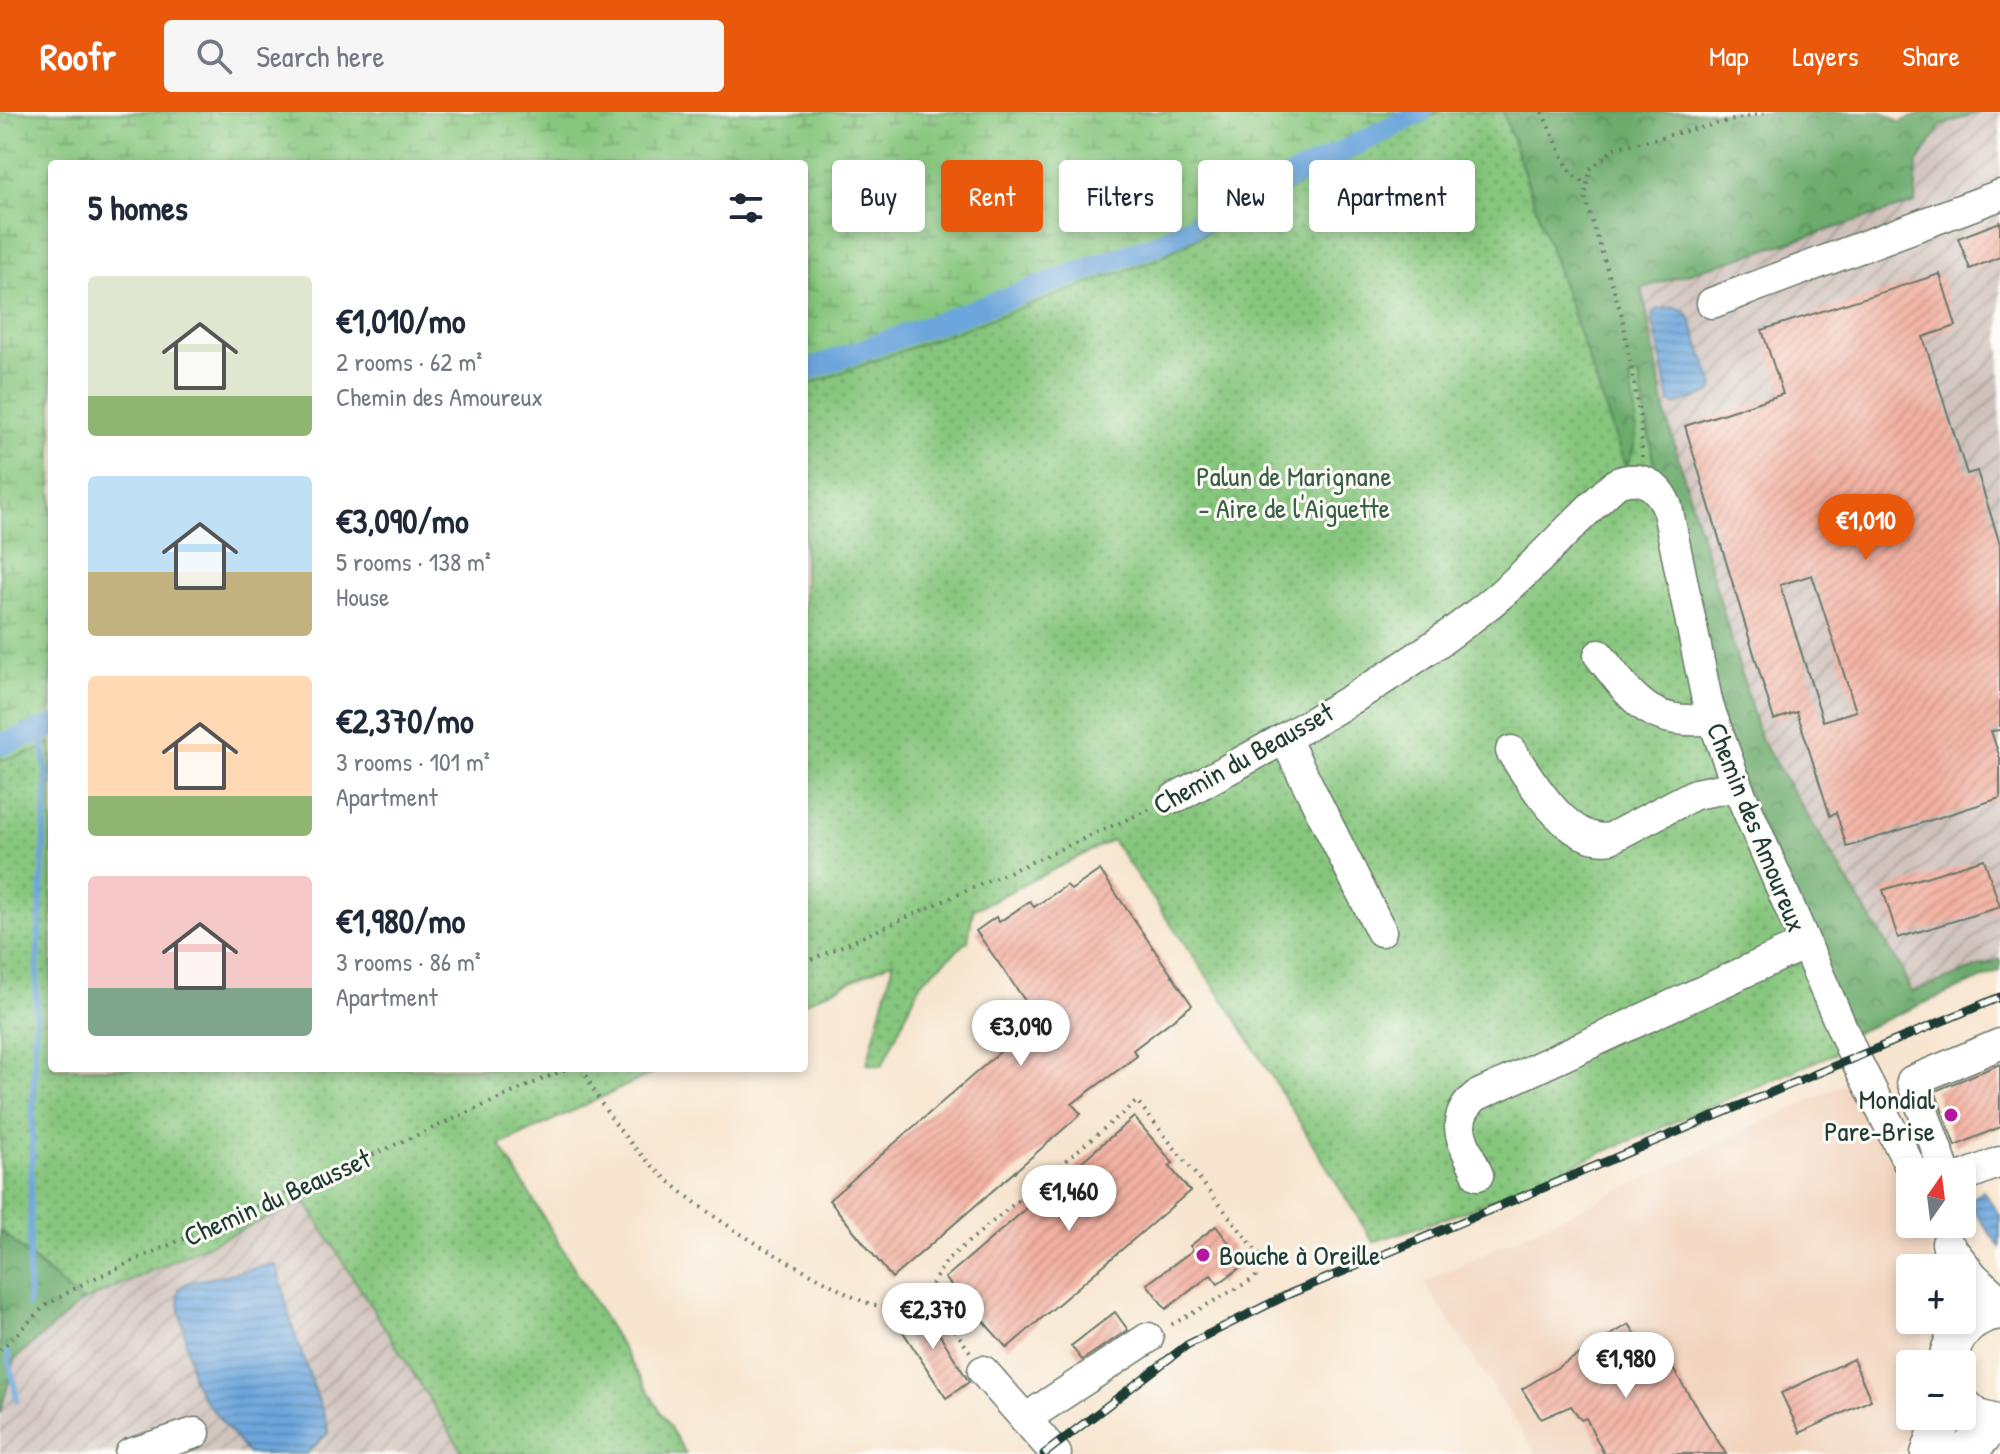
<!DOCTYPE html>
<meta charset="utf-8">
<style>
:root{--surface:#fff;--page:#f6f6f7;--text:#1f2937;--muted:#747a83;--accent:#ea580c}
body{margin:0;font-family:"Patrick Hand",sans-serif;background:var(--page);color:var(--text);height:100vh;display:flex;flex-direction:column;font-size:30px;white-space:nowrap}
*{box-sizing:border-box;margin:0}
p{font-size:26px;color:var(--muted)}
.icon{flex:none;width:44px;height:44px;fill:none;stroke:currentColor;stroke-width:2;stroke-linecap:round;stroke-linejoin:round}
.map{position:relative;flex:1;overflow:hidden}
.side{position:absolute;left:48px;top:48px;width:760px;height:912px;display:flex;flex-direction:column;background:var(--surface);border-radius:8px;box-shadow:0 4px 12px #0003}
.side>*{flex:none}
.guide{position:absolute;left:832px;top:48px;width:760px;height:72px;display:flex;gap:16px}
.needle{width:52px;rotate:14deg}
.buttons{position:absolute;left:1896px;top:1046px;display:grid;gap:16px}
.buttons a{display:grid;place-items:center;width:80px;height:80px;border-radius:8px;background:var(--surface);box-shadow:0 4px 12px #0003;font-size:40px}
.price{position:absolute;translate:-50% -68px;padding:0 18px;border-radius:28px;background:#fff;color:#222;font-size:26px;line-height:52px;filter:drop-shadow(0 2px 4px #0008)}
.price::after{content:'';position:absolute;left:50%;top:48px;width:24px;height:18px;margin-left:-12px;background:inherit;clip-path:polygon(0 0,100% 0,50% 100%)}
.price.current{background:var(--accent);color:#fff}
ul{padding:0;list-style:none}
li{display:flex;align-items:center;gap:24px;height:200px;padding:0 40px}
li span{display:grid;place-items:center;flex:none;width:224px;height:160px;border-radius:8px;color:#555}
li>.icon{margin-inline-start:auto}
span .icon{width:96px;height:96px;fill:#fffc;stroke-width:1}
li b{font-size:34px}
h2{display:flex;justify-content:space-between;align-items:center;height:96px;padding:0 40px;font-size:34px}
.tag{padding:0 28px;border-radius:8px;background:var(--surface);box-shadow:0 4px 12px #0003;font-size:28px;line-height:72px}
.tag.current{background:var(--accent);color:#fff}
header{display:flex;align-items:center;gap:48px;box-sizing:border-box;height:112px;padding:0 40px;background:var(--accent);color:#fff}
header strong{font-size:38px}
nav{display:flex;gap:44px;margin-inline-start:auto;font-size:28px}
.search{width:560px;height:72px;background:var(--page);display:flex;align-items:center;gap:20px;box-sizing:border-box;padding:0 28px;border-radius:8px;color:var(--muted);font-size:30px}
.map>svg:first-child{display:block}
</style>
<header>
<strong>Roofr</strong>
<div class="search"><svg class="icon" aria-label="search" viewBox="0 0 24 24"><circle cx="10" cy="10" r="6"/><path d="M15 15l6 6"/></svg>Search here</div>
<nav><a>Map</a><a>Layers</a><a>Share</a></nav>
</header>
<div class="map">
<svg width="2000" height="1342" viewBox="0 0 2000 1342">
<defs>
<pattern id="industrial-furrows" width="10" height="10" patternUnits="userSpaceOnUse" patternTransform="scale(2)"><rect width="10" height="10" fill="#cfc0ba"/><path d="M-1 1l2-2M0 10L10 0M9 11l2-2" fill="none" stroke="#a79d98"/></pattern>
<pattern id="green-dots" width="8" height="8" patternUnits="userSpaceOnUse" patternTransform="scale(2)"><rect width="8" height="8" fill="#86c67d"/><path d="M2 2h.1M6 6h.1" fill="none" stroke="#6da267" stroke-width="1.8" stroke-linecap="round"/></pattern>
<pattern id="forest-crowns" width="20" height="18" patternUnits="userSpaceOnUse" patternTransform="scale(2)"><rect width="20" height="18" fill="#6cab6c"/><path d="M2 6a3 3 0 1 1 6 0M12 15a3 3 0 1 1 6 0" fill="none" stroke="#588c5a"/></pattern>
<pattern id="wetland-marsh" width="20" height="14" patternUnits="userSpaceOnUse" patternTransform="scale(2)"><rect width="20" height="14" fill="#86c67d"/><path d="M1 5h8M5 5V1M11 12h8M15 12V8" fill="none" stroke="#6da267"/></pattern>
<pattern id="water-rules" width="6" height="5" patternUnits="userSpaceOnUse" patternTransform="scale(2)"><rect width="6" height="5" fill="#6da6dc"/><path d="M0 2.5h6" fill="none" stroke="#5988b3"/></pattern>
<pattern id="building-hatch" width="6" height="6" patternUnits="userSpaceOnUse" patternTransform="scale(2)"><rect width="6" height="6" fill="#f2b0a1"/><path d="M-1 1l2-2M0 6l6-6M5 7l2-2" fill="none" stroke="#cf988b"/></pattern>
</defs>
<rect width="100%" height="100%" fill="#fdfcf7"/>
<filter id="ink" filterUnits="userSpaceOnUse"><feTurbulence type="fractalNoise" baseFrequency=".0125" numOctaves="2"/><feDisplacementMap in="SourceGraphic" scale="16" xChannelSelector="R" yChannelSelector="G"/><feConvolveMatrix kernelMatrix="1 2 1 2 8 2 1 2 1" color-interpolation-filters="sRGB"/></filter>
<filter id="wash" filterUnits="userSpaceOnUse"><feTurbulence type="fractalNoise" baseFrequency=".006" numOctaves="4" result="noise"/><feDisplacementMap in="SourceGraphic" scale="32" xChannelSelector="R" yChannelSelector="G"/><feGaussianBlur stdDeviation="1.8" result="paint"/><feColorMatrix in="noise" values="0 0 0 0 0 0 0 0 0 0 0 0 0 0 0 0 0 1.4 0 .05"/><feComposite in="paint" operator="in"/></filter>
<g filter="url(#wash)">
<rect width="100%" height="100%" fill="#f7e5cf"/>
<path fill="#f2d4be" d="M 1851,969 L 1885,1030 L 1910,1089 L 1910,1112 L 1919,1112 L 1931,1139 L 1932,1156 L 1910,1156 L 1910,1208 L 1929,1208 L 1915,1252 L 1910,1252 L 1910,1304 L 1916,1304 L 1916,1313 L 1896,1342 L 1536,1342 L 1424,1170 Z"/>
<g fill="url(#industrial-furrows)">
<path d="M 1979,0 L 2000,0 L 2000,847 L 1911,880 L 1901,856 L 1760,626 L 1666,304 L 1642,176 L 1914,92 L 1917,52 L 1941,14 Z"/>
<path d="M 306,1089 L 464,1342 L 0,1342 L 0,1302 L 15,1247 L 82,1190 Z"/>
</g>
<path fill="url(#green-dots)" stroke="#528258" stroke-width="2" d="M 0,0 L 1880,0 L 1915,91 L 1642,176 L 1666,304 L 1760,626 L 1901,856 L 1904,869 L 1919,892 L 1853,922 L 1840,939 L 1463,1100 L 1373,1130 L 1232,900 L 1112,728 L 973,798 L 968,829 L 921,870 L 882,954 L 867,952 L 894,849 L 804,891 L 804,52 L 52,52 L 52,956 L 664,956 L 500,1033 L 686,1342 L 464,1342 L 305,1089 L 82,1190 L 59,1170 L 0,1230 Z"/>
<g fill="url(#forest-crowns)" stroke="#467450" stroke-width="2">
<path d="M 1503,0 L 1883,0 L 1900,10 L 1927,0 L 1979,0 L 1941,14 L 1917,52 L 1915,91 L 1642,176 L 1666,304 L 1760,626 L 1901,856 L 1911,880 L 2000,847 L 2000,859 L 1852,922 L 1727,632 L 1672,400 L 1655,358 L 1639,264 L 1629,266 C 1634,295 1644,329 1625,354 Z"/>
<path d="M 0,1118 L 82,1190 L 15,1247 L 0,1302 Z"/>
</g>
<path fill="url(#wetland-marsh)" stroke="#528258" stroke-width="2" d="M 0,0 L 1439,0 L 1155,148 L 804,274 L 804,52 L 52,52 L 52,630 L 34,640 L 0,648 Z"/>
<g fill="url(#water-rules)" stroke="#467288" stroke-width="2">
<path d="M 1675,195 L 1688,202 L 1714,274 L 1711,281 L 1675,293 L 1670,290 L 1652,203 L 1656,198 Z"/>
<path d="M 1983,1079 L 2000,1103 L 2000,1135 L 1967,1090 Z"/>
<path d="M 269,1153 L 277,1154 L 292,1214 L 327,1312 L 328,1321 L 306,1342 L 248,1342 L 203,1286 L 193,1268 L 178,1186 L 179,1176 L 187,1171 Z"/>
</g>
<g fill="none" stroke-linecap="round" stroke-linejoin="round">
<g stroke="#6da6dc" stroke-width="6">
<path d="M 28,1193 L 36,883 L 47,666 L 41,620"/>
<path d="M 8,1241 L 17,1288"/>
</g>
<g stroke="#6da6dc" stroke-width="22">
<path d="M 804,259 L 1158,132 L 1421,0"/>
<path d="M 0,633 L 52,614"/>
</g>
</g>
<g id="blocks">
<g fill="url(#building-hatch)" fill-rule="evenodd">
<path d="M 2000,110 L 2000,145 L 1970,157 L 1958,126 Z"/>
<path d="M 1940,162 L 1956,214 L 1923,225 L 1967,362 L 1977,359 L 2000,432 L 2000,618 L 1991,619 L 2000,646 L 2000,686 L 1847,735 L 1836,700 L 1830,704 L 1797,600 L 1774,608 L 1685,314 L 1783,282 L 1762,218 ZM 1812,463 L 1856,599 L 1823,609 L 1780,473 Z"/>
<path d="M 1984,747 L 2000,795 L 1898,826 L 1883,778 Z"/>
<path d="M 1100,758 L 1192,893 L 1133,938 L 1137,944 L 1072,992 L 1081,1002 L 892,1166 L 829,1088 L 1038,907 L 976,819 L 996,805 L 999,810 L 1030,789 L 1034,795 L 1067,773 L 1071,778 Z"/>
<path d="M 2000,952 L 2000,1015 L 1955,1034 L 1935,979 Z"/>
<path d="M 1134,1005 L 1173,1051 L 1169,1054 L 1190,1079 L 1007,1236 L 945,1166 Z"/>
<path d="M 1216,1114 L 1245,1152 L 1218,1172 L 1211,1163 L 1166,1197 L 1147,1172 L 1193,1138 L 1190,1134 Z"/>
<path d="M 921,1192 L 969,1270 L 946,1286 L 896,1209 Z"/>
<path d="M 1115,1200 L 1128,1218 L 1082,1248 L 1071,1234 Z"/>
<path d="M 1629,1212 L 1652,1247 L 1663,1241 L 1726,1342 L 1604,1342 L 1586,1306 L 1581,1308 L 1571,1294 L 1541,1307 L 1522,1277 Z"/>
<path d="M 1853,1247 L 1871,1288 L 1800,1321 L 1781,1281 Z"/>
</g>
</g>
</g>
<g filter="url(#ink)">
<use href="#blocks" fill-opacity="0" stroke="#6b786a" stroke-width="2"/>
<g fill="none" stroke-linecap="round" stroke-linejoin="round">
<defs>
<g id="minor">
<path d="M 1712,191 L 2000,83"/>
<path d="M 1599,543 C 1634,588 1649,615 1712,607"/>
<path d="M 1285,627 L 1381,819"/>
<path d="M 1511,639 C 1531,669 1569,735 1611,726 L 1695,682 L 1737,674"/>
<path d="M 1175,686 C 1281,629 1388,572 1483,497 C 1532,459 1571,411 1617,371 C 1640,362 1658,372 1667,395 L 1708,593 L 1737,674 L 1855,946 L 1913,1060"/>
<path d="M 1945,1060 L 1912,969 L 2000,932"/>
<path d="M 1478,1063 C 1465,1032 1446,1010 1476,984 L 1805,832"/>
<path d="M 1962,1065 L 2000,1050"/>
<path d="M 1952,1156 L 1947,1131 L 1973,1164 L 2000,1189"/>
<path d="M 983,1259 L 1056,1342"/>
<path d="M 1025,1307 L 1148,1226"/>
<path d="M 130,1342 L 195,1321"/>
</g>
<g id="major">
<path d="M 1947,1252 C 1952,1224 1969,1201 2000,1198"/>
<path d="M 1962,1294 L 1977,1307 L 2000,1313"/>
<path d="M 1930,1342 L 1943,1304"/>
<path d="M 1965,1342 L 1992,1313"/>
</g>
</defs>
<use href="#minor" stroke="#6b786a" stroke-width="33"/>
<use href="#major" stroke="#6b786a" stroke-width="41"/>
<g stroke="#6b786a" stroke-width="4" stroke-dasharray="2 6" stroke-linecap="butt">
<path d="M 1542,0 L 1570,60 L 1585,72"/>
<path d="M 1642,345 L 1641,312 L 1622,204 L 1585,86 L 1590,57 L 1615,36 L 1767,0"/>
<path d="M 804,851 L 1155,695"/>
<path d="M 583,956 C 625,1054 723,1116 815,1164 C 835,1174 859,1192 882,1194 C 898,1196 913,1185 927,1179 L 971,1241"/>
<path d="M 927,1179 L 948,1147 L 1137,989 L 1260,1143 L 1262,1151 L 1255,1166 L 1169,1214"/>
<path d="M 0,1238 L 45,1194 L 86,1170 L 568,956"/>
</g>
<use href="#minor" stroke="#fff" stroke-width="30"/>
<use href="#major" stroke="#fff" stroke-width="38"/>
<defs>
<path id="rail" d="M 1044,1342 L 1187,1233 L 1289,1182 L 2000,885"/>
</defs>
<use href="#rail" stroke="#1f3d34" stroke-width="9"/>
<use href="#rail" stroke="#fdfcf7" stroke-width="6" stroke-dasharray="18" stroke-linecap="butt"/>
</g>
</g>
<g fill="#b5179e" stroke="#fdfcf7" stroke-width="3">
<circle cx="1951" cy="1003" r="8"/>
<circle cx="1203" cy="1143" r="8"/>
</g>
<g text-anchor="middle" stroke-width="6" stroke-linejoin="round" paint-order="stroke">
<g font-size="28" fill="#395f46" stroke="#fdfcf7">
<text x="1294" y="374">Palun de Marignane<tspan x="1294" dy="32">- Aire de l'Aiguette</tspan></text>
</g>
<g font-size="28" fill="#1f3d34" stroke="#fdfcf7">
<text transform="translate(1243 646) rotate(-29)" y="10">Chemin du Beausset</text>
<text transform="translate(1757 715) rotate(68)" y="10">Chemin des Amoureux</text>
<text transform="translate(277 1085) rotate(-24)" y="10">Chemin du Beausset</text>
</g>
<g font-size="28" fill="#1f3d34" stroke="#fdfcf7" text-anchor="end">
<text x="1935" y="997">Mondial<tspan x="1935" dy="32">Pare-Brise</tspan></text>
<text x="1219" y="1153" text-anchor="start">Bouche à Oreille</text>
</g>
</g>
</svg>
<div class="buttons">
<a><svg class="needle" viewBox="-14 -14 28 28"><path d="M0-13l5 13h-10z" fill="#e53935"/><path d="M0 13l5-13h-10z" fill="#747a83"/></svg></a>
<a>+</a>
<a>−</a>
</div>
<b class="price current" style="left:1866px;top:450px">€1,010</b>
<b class="price" style="left:1021px;top:956px">€3,090</b>
<b class="price" style="left:1069px;top:1121px">€1,460</b>
<b class="price" style="left:933px;top:1239px">€2,370</b>
<b class="price" style="left:1626px;top:1288px">€1,980</b>
<div class="guide">
<a class="tag">Buy</a>
<a class="tag current">Rent</a>
<a class="tag">Filters</a>
<a class="tag">New</a>
<a class="tag">Apartment</a>
</div>
<section class="side">
<h2>5 homes<svg class="icon" aria-label="filters" viewBox="0 0 24 24"><path d="M4 7h16M4 17h16"/><circle cx="9" cy="7" r="2"/><circle cx="15" cy="17" r="2"/></svg></h2>
<ul>
<li><span style="background:linear-gradient(#dfe7d0 75%,#8fb573 0)"><svg class="icon" aria-label="home" viewBox="0 0 24 24"><path d="M3 11l9-7 9 7M6 9v11h12V9"/></svg></span><div><b>€1,010/mo</b><p>2 rooms · 62 m²</p><p>Chemin des Amoureux</p></div></li>
<li><span style="background:linear-gradient(#bfe0f5 60%,#c2b280 0)"><svg class="icon" aria-label="home" viewBox="0 0 24 24"><path d="M3 11l9-7 9 7M6 9v11h12V9"/></svg></span><div><b>€3,090/mo</b><p>5 rooms · 138 m²</p><p>House</p></div></li>
<li><span style="background:linear-gradient(#ffd9b3 75%,#8fb573 0)"><svg class="icon" aria-label="home" viewBox="0 0 24 24"><path d="M3 11l9-7 9 7M6 9v11h12V9"/></svg></span><div><b>€2,370/mo</b><p>3 rooms · 101 m²</p><p>Apartment</p></div></li>
<li><span style="background:linear-gradient(#f6c9c9 70%,#7fa58c 0)"><svg class="icon" aria-label="home" viewBox="0 0 24 24"><path d="M3 11l9-7 9 7M6 9v11h12V9"/></svg></span><div><b>€1,980/mo</b><p>3 rooms · 86 m²</p><p>Apartment</p></div></li>
</ul>
</section>
</div>
